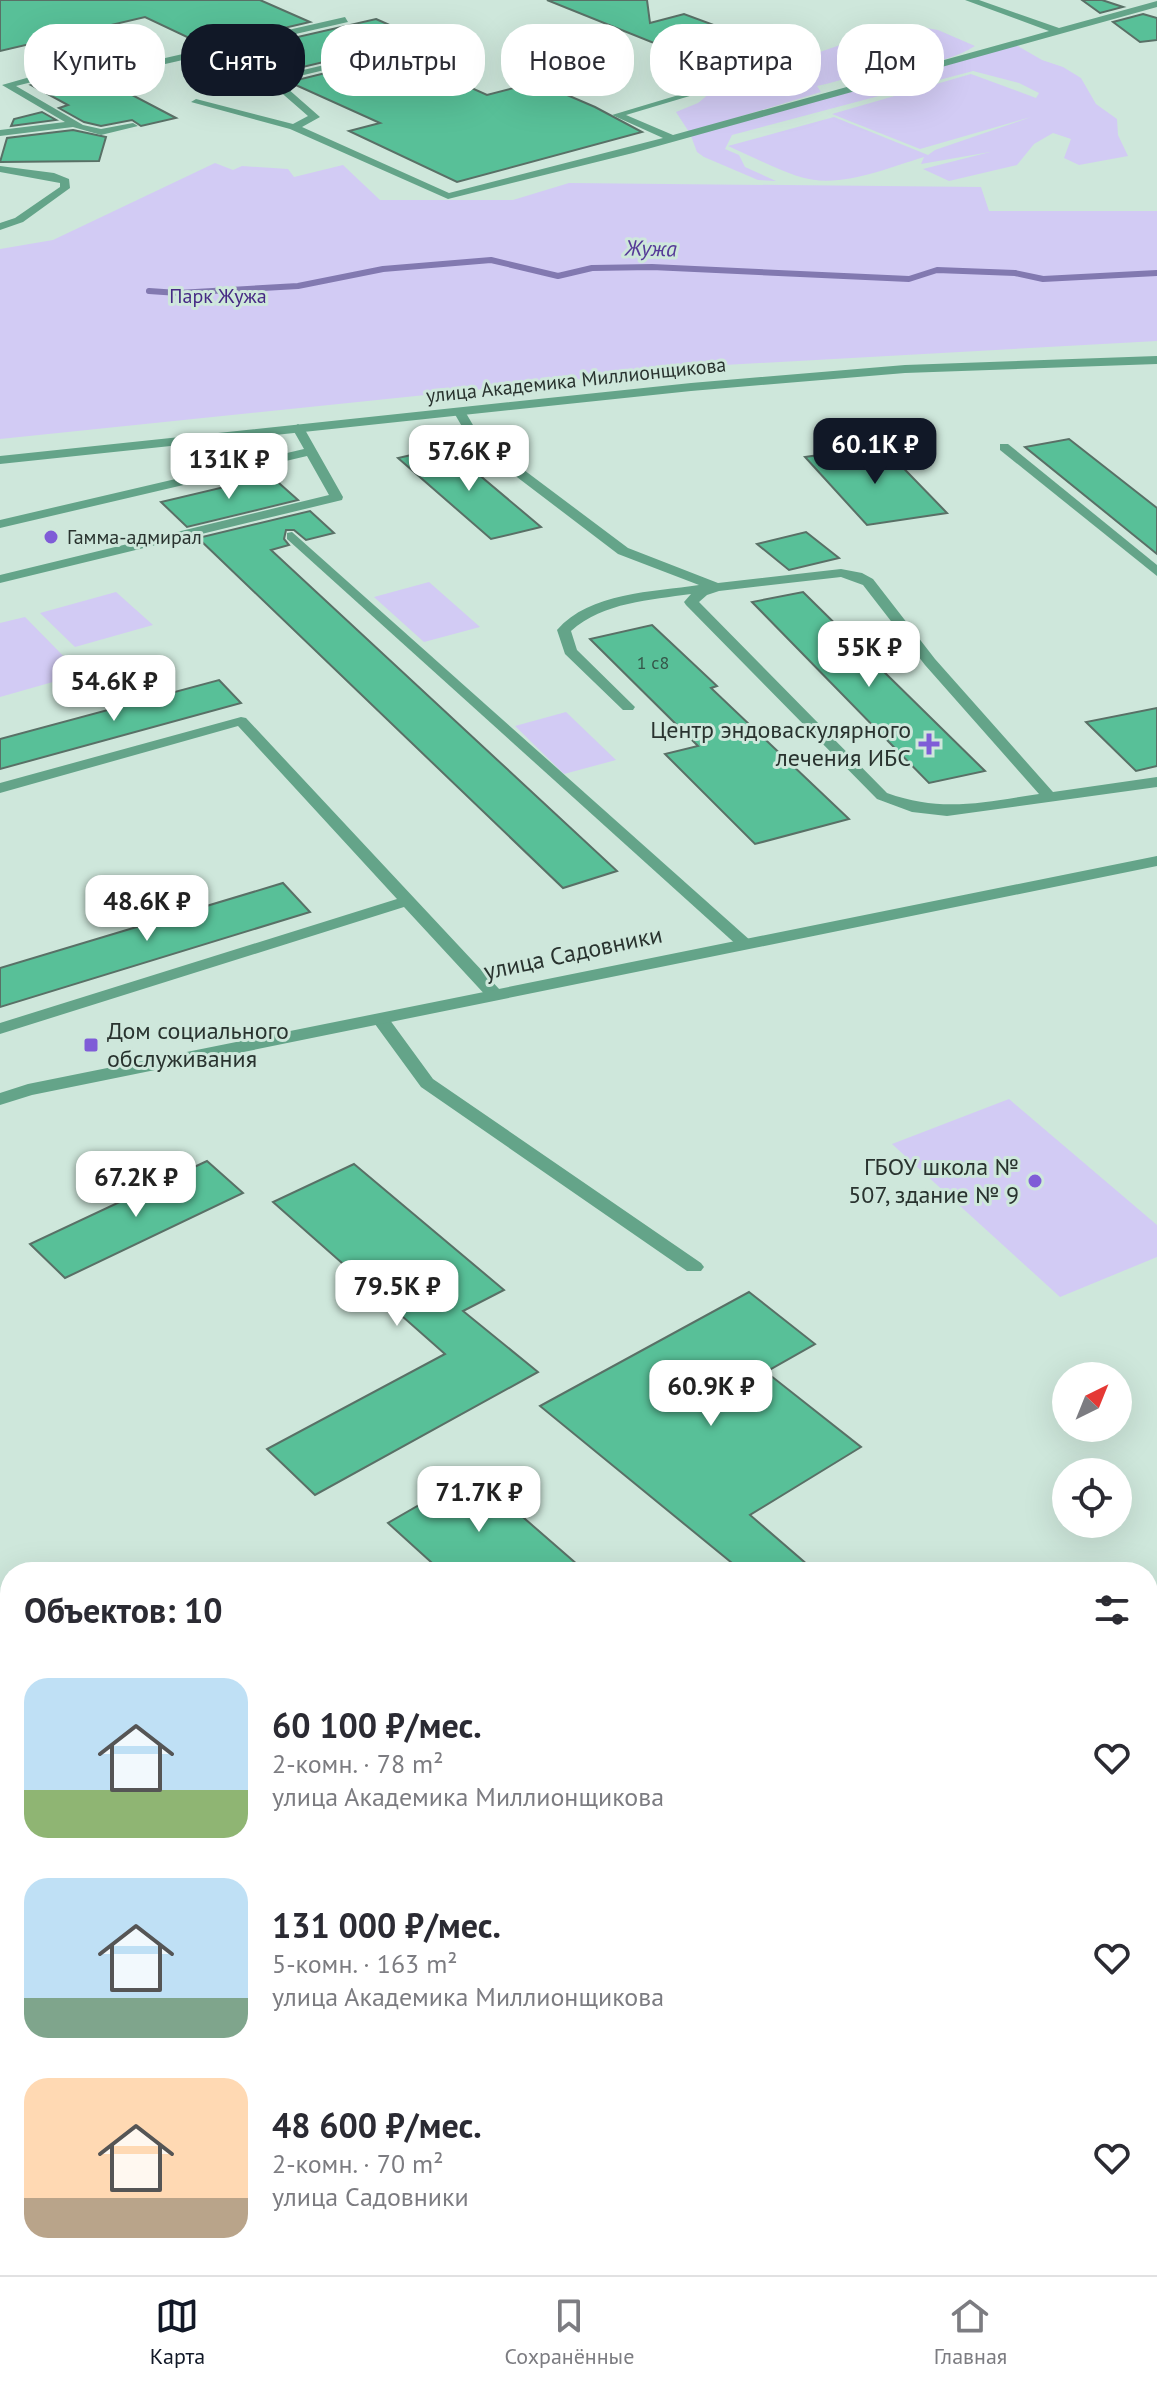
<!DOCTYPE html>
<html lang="ru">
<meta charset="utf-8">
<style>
:root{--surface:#fff;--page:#f2f2f3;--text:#2b2b33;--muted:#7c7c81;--line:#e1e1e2;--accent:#111827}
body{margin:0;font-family:"PT Sans",sans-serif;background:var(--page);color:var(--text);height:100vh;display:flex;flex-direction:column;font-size:30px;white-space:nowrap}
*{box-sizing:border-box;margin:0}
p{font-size:26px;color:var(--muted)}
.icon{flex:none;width:44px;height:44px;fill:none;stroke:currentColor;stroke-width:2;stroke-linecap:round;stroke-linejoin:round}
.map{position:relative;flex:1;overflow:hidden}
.drawer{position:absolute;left:0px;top:1562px;width:1158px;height:714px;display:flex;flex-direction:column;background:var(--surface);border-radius:32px 32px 0 0;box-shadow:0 8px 32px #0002}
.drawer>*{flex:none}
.banner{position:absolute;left:24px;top:24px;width:1110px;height:72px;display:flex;gap:16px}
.needle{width:52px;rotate:43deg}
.fabs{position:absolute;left:1052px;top:1362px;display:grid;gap:16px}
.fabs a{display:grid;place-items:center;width:80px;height:80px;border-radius:50%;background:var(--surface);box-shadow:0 8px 32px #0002;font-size:40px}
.price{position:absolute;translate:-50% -68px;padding:0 18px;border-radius:16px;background:#fff;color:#222;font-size:26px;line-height:52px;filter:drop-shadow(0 2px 4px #0008)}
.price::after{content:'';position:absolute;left:50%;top:48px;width:24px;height:18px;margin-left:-12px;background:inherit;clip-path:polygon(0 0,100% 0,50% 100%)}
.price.on{background:var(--accent);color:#fff}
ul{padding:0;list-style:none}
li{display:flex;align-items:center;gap:24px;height:200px;padding:0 24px}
li span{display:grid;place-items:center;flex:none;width:224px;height:160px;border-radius:24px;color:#555}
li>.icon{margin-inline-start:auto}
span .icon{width:96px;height:96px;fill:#fffc;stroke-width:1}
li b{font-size:34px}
h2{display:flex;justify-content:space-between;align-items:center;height:96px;padding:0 24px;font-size:34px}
.pill{padding:0 28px;border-radius:32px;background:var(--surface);box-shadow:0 8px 32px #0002;font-size:28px;line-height:72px}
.pill.on{background:var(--accent);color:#fff}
.tabs{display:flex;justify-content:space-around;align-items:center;height:112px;border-top:2px solid var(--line);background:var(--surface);font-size:22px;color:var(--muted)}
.tabs a{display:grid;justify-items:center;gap:4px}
.tabs .on{color:var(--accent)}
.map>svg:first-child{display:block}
</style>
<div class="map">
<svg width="1157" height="2275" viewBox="0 0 1157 2275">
<rect width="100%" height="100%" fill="#cee7db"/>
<g fill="#d2cbf4">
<path d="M 920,27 L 938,30 L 975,46 C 941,67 898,66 860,75 C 846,78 832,83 817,86 L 821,92 L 689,132 L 676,112 L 698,103 L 710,93 L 779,74 L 791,62 L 843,44 Z"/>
<path d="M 1016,45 L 1042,60 L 1063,67 L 1081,78 L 1096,104 L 1117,119 L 1118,135 L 1128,156 L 1079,165 L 1064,158 L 1071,139 L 1053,133 L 1034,144 L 1017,165 L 949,181 L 923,169 L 990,152 L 921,164 L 924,157 C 884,169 838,190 797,176 C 774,168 751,156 728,146 L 834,117 L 928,155 L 935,150 L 1031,117 L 920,149 L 832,114 L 971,74 L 1036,98 L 1039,93 L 1019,83 L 973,71 L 732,135 L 725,149 L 739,155 L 745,167 L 776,181 L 758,180 L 704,157 L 697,152 L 691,136 Z"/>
<path d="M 215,163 L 233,170 L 242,166 L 288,169 L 294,177 L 343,165 L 380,200 L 513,200 L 569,183 L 981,187 L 989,211 L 1157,211 L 1157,341 L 707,366 L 0,439 L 0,249 L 53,240 Z"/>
<path d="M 429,582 L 480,627 L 424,642 L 374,597 Z"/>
<path d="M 116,592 L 153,625 L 75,647 L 40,613 Z"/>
<path d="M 25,617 L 81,674 L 0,697 L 0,623 Z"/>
<path d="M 566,712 L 616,760 L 564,774 L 515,726 Z"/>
<path d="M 1009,1099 L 1157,1225 L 1157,1257 L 1060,1297 L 892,1144 Z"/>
</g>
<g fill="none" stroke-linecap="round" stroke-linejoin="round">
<path stroke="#8279b0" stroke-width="6" d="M 149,291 L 178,293 L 298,286 L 383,269 L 491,260 L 558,276 L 592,268 L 652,267 L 909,279 L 937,270 L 1015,273 L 1043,279 L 1157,273"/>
</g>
<g fill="#58c098" stroke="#597066" stroke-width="2">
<path d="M 0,0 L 260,0 L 310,22 L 206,46 L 145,17 L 0,51 Z"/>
<path d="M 547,0 L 647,0 L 650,23 L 684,14 L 792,54 L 726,72 Z"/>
<path d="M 1082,0 L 1102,0 L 1123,7 L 1100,13 Z"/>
<path d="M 1143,14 L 1157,18 L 1157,40 L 1140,42 L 1113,22 Z"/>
<path d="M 376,19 L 421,39 L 269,75 L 223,54 Z"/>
<path d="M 398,55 L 487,95 L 537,82 L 595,107 L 642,132 L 457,182 L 349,131 L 380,123 L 289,82 Z"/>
<path d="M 74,73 L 109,91 L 119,88 L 176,118 L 141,126 L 132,120 L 101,126 L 84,122 L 59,108 L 68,105 L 31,85 Z"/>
<path d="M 42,112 L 56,120 L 11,126 L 14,119 Z"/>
<path d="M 73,130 L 106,137 L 99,161 L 0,162 L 7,138 Z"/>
<path d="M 1069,439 L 1157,508 L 1157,554 L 1025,447 Z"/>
<path d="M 882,446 L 947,513 L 867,525 L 805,457 Z"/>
<path d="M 446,447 L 541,527 L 491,539 L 398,458 Z"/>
<path d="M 271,476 L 298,500 L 187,527 L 161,502 Z"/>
<path d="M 310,511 L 334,533 L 306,540 L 294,530 L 286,530 L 284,539 L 289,545 L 271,550 L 617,871 L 563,888 L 198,538 Z"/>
<path d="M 806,532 L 839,558 L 789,570 L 757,544 Z"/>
<path d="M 803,592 L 877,665 L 985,771 L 929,783 L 752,602 Z"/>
<path d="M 652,625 L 717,686 L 711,688 L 849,819 L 755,844 L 665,754 L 698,746 L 590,639 Z"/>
<path d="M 219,680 L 241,703 L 0,769 L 0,739 Z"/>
<path d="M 1157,708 L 1157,766 L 1136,771 L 1086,722 Z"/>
<path d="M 283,883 L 310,912 L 0,1007 L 0,968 Z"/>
<path d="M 207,1161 L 243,1193 L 65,1278 L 30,1244 Z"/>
<path d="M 354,1164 L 504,1290 L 463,1311 L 538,1372 L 315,1495 L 267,1449 L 445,1354 L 273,1202 Z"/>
<path d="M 749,1292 L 815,1344 L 766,1372 L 861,1447 L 750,1515 L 816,1572 L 743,1572 L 540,1406 Z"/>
<path d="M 473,1474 L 486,1485 L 586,1572 L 442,1572 L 388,1523 Z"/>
</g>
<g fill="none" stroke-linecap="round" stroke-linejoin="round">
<g fill="#64a489" fill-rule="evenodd">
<path d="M 965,0 L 979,0 L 1059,28 L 1157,1 L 1157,7 L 633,153 L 448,199 L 290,129 L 191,102 L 196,99 L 293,124 L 308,116 L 269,82 L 269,78 L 469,31 L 469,35 L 279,81 L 320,117 L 302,127 L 449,193 L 663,138 L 612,115 L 722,82 L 730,84 L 626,115 L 673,135 L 1049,31 Z"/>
<path d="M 345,17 L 348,22 L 139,70 L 87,70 L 82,67 L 87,64 L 139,64 Z"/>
<path d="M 37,75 L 40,76 L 40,80 L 16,86 L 83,125 L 101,129 L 133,123 L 138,126 L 101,135 L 73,127 L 0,136 L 0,130 L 65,122 L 2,85 Z"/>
<path d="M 0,166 L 54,173 L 69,179 L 70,188 L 23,222 L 0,230 L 0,223 L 15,218 L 60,187 L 60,183 L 0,172 Z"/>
<path d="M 455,408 L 463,408 L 480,437 L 628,548 L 718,583 L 841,569 L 862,573 L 873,579 L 935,659 L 1053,792 L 1157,777 L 1157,787 L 947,816 L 912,812 L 877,799 L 686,605 L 684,602 L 691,594 C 650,600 604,602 571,631 L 577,650 L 635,707 L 633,710 L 623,710 L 565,654 L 557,630 C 590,592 653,592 699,585 L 618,554 L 471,442 L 453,411 ZM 841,577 L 863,585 L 925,665 L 1039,794 C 982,802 943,813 887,793 L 699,602 L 707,595 L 719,591 Z"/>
<path d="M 298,424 L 304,428 L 343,497 L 342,500 L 0,583 L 0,575 L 329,495 L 307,456 L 0,528 L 0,520 L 304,449 L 292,428 Z"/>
<path d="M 1000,444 L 1008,444 L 1157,565 L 1157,576 L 1000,450 Z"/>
<path d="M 292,532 L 751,941 L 753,944 L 751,947 L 739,947 L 287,539 L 287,533 Z"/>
<path d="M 241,717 L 246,718 L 501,991 L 503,995 L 501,999 L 489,999 L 404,907 L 0,1034 L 0,1023 L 397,899 L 238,726 L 0,793 L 0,783 Z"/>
<path d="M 381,1015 L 387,1016 L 433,1079 L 701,1263 L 704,1267 L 701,1271 L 687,1271 L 421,1087 L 372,1020 Z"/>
</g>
<path fill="#64a489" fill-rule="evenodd" d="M 1157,856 L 1157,866 L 32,1095 L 0,1105 L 0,1093 L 28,1084 Z"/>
<path fill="#64a489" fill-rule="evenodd" d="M 1157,356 L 1157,364 L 905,373 L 691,391 L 0,464 L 0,456 L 691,383 L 905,365 Z"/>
</g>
<g fill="#7f5cd7" stroke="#cee7db" stroke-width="3">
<circle cx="51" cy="537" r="8"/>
<path d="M925 732h8v8h8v8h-8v8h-8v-8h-8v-8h8z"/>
<rect x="83" y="1037" width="16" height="16" rx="4"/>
<circle cx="1035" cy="1181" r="8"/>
</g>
<g text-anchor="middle" stroke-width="6" stroke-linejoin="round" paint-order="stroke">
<g font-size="18" fill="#355649">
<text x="653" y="669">1 с8</text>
</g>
<g font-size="20" fill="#462984" stroke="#cee7db">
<text x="218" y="303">Парк Жужа</text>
</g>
<g font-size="20" fill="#29332f" stroke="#cee7db">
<text transform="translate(576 380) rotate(-6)" y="7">улица Академика Миллионщикова</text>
</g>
<g font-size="20" fill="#29332f" stroke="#cee7db" text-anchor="start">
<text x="67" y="544">Гамма-адмирал</text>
</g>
<g font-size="22" font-style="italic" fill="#553a97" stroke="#cee7db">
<text transform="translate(651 248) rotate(1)" y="8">Жужа</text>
</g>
<g font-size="24" fill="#29332f" stroke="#cee7db" text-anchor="end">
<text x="911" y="738">Центр эндоваскулярного<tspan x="911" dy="28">лечения ИБС</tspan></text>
<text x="107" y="1039" text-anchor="start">Дом социального<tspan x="107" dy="28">обслуживания</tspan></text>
<text x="1019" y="1175">ГБОУ школа №<tspan x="1019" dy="28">507, здание № 9</tspan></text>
</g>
<g font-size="24" fill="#29332f" stroke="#cee7db">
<text transform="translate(573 953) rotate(-12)" y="8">улица Садовники</text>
</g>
</g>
</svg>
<div class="fabs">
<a><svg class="needle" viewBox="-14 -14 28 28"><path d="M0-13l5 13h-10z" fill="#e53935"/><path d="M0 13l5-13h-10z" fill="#7c7c81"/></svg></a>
<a><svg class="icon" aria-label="locate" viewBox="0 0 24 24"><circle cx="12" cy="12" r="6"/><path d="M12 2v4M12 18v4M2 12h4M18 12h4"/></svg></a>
</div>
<b class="price on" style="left:875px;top:486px">60.1K ₽</b>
<b class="price" style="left:469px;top:493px">57.6K ₽</b>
<b class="price" style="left:229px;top:501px">131K ₽</b>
<b class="price" style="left:869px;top:689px">55K ₽</b>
<b class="price" style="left:114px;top:723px">54.6K ₽</b>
<b class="price" style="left:147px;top:943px">48.6K ₽</b>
<b class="price" style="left:136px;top:1219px">67.2K ₽</b>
<b class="price" style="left:397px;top:1328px">79.5K ₽</b>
<b class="price" style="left:711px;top:1428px">60.9K ₽</b>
<b class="price" style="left:479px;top:1534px">71.7K ₽</b>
<div class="banner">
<a class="pill">Купить</a>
<a class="pill on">Снять</a>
<a class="pill">Фильтры</a>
<a class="pill">Новое</a>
<a class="pill">Квартира</a>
<a class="pill">Дом</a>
</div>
<section class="drawer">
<h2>Объектов: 10<svg class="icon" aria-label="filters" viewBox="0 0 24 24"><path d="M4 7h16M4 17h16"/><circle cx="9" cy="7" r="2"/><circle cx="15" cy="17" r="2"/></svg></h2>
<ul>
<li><span style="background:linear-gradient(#bfe0f5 70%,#8fb573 0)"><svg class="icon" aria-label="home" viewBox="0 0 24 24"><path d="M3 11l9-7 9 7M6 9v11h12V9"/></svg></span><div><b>60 100 ₽/мес.</b><p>2-комн. · 78 m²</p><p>улица Академика Миллионщикова</p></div><svg class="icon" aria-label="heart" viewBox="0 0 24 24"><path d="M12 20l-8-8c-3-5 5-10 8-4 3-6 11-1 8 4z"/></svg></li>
<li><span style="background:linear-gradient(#bfe0f5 75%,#7fa58c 0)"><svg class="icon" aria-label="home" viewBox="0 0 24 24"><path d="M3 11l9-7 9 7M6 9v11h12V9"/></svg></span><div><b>131 000 ₽/мес.</b><p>5-комн. · 163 m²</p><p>улица Академика Миллионщикова</p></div><svg class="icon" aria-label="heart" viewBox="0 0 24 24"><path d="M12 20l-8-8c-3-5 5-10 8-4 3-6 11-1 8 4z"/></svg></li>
<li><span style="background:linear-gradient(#ffd9b3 75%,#b9a48a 0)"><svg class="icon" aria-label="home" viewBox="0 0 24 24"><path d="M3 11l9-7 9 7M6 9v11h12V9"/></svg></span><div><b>48 600 ₽/мес.</b><p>2-комн. · 70 m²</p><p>улица Садовники</p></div><svg class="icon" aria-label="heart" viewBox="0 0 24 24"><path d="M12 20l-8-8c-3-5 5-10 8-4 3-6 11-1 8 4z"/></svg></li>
</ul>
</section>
</div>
<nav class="tabs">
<a class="on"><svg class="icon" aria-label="map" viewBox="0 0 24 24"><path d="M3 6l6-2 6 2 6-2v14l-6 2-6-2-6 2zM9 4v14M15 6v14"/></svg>Карта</a>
<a><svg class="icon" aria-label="saved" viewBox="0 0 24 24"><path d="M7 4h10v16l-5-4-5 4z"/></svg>Сохранённые</a>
<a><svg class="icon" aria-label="home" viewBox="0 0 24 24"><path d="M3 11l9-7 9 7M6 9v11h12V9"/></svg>Главная</a>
</nav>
